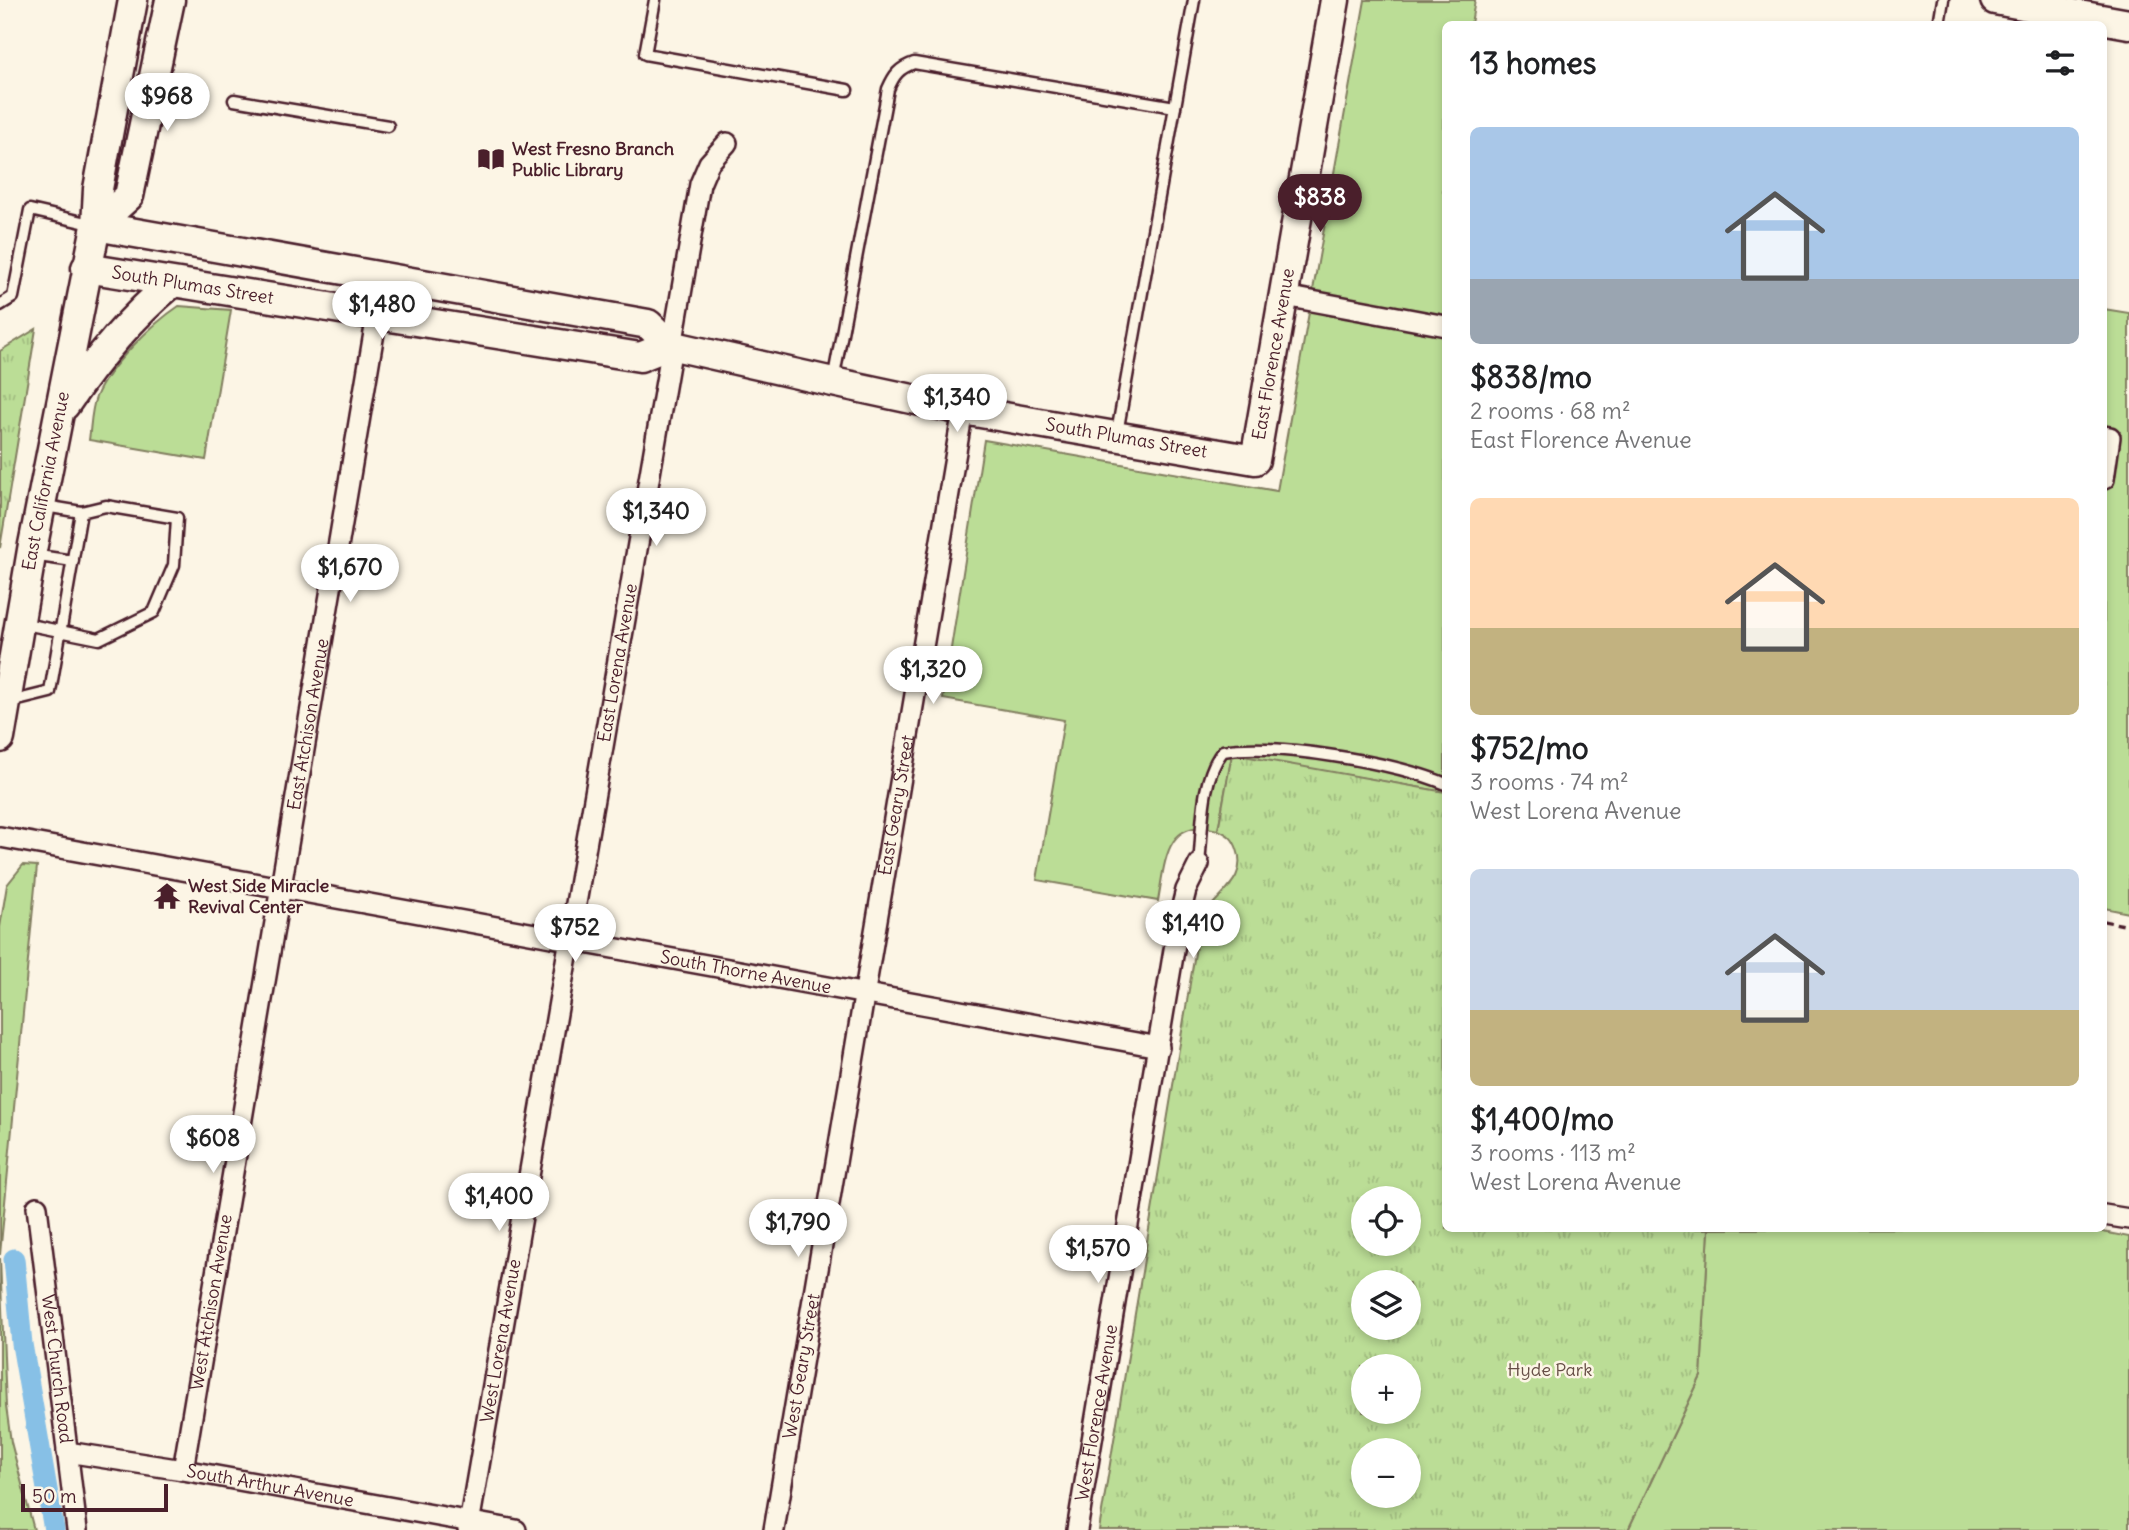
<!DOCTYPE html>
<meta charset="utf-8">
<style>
:root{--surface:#fff;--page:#f6f6f6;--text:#202124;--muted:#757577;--accent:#4a1f2b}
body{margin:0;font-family:Delius,sans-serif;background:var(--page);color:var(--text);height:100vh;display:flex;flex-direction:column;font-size:26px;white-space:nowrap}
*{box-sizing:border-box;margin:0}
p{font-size:23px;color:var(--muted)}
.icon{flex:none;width:38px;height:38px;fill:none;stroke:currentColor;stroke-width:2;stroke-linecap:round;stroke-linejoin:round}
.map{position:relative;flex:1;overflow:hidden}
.side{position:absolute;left:1442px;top:21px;width:665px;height:1211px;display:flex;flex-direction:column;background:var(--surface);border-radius:10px;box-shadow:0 4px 10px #0003}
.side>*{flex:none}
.controls{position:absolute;left:1351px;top:1186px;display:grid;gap:14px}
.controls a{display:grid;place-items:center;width:70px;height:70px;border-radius:50%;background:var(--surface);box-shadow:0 4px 10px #0003;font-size:35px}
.scale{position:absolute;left:21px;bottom:18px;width:147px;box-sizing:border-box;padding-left:7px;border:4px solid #4a1f2b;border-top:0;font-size:19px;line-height:24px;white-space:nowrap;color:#4a1f2b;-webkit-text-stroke:5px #fcf5e5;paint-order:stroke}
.price{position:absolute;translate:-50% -60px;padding:0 16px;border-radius:24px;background:#fff;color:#222;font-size:23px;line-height:46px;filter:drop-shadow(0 2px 4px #0008)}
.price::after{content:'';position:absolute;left:50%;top:42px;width:21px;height:16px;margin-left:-10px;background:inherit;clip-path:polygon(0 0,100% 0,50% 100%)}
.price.current{background:var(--accent);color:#fff}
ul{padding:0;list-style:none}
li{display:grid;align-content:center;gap:14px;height:371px;padding:0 28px}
li span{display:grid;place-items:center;height:217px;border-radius:10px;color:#555}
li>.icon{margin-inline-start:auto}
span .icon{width:126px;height:126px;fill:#fffc;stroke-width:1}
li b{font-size:30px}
h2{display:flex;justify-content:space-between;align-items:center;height:84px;padding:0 28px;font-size:30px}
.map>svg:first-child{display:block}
</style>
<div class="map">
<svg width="2129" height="1530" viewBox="0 0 2129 1530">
<defs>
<pattern id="park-tufts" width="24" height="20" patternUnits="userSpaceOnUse" patternTransform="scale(1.75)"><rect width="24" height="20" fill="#bbdd96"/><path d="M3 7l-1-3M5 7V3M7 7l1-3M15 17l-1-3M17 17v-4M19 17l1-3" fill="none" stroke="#a2bd81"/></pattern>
</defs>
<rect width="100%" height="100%" fill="#fcf5e5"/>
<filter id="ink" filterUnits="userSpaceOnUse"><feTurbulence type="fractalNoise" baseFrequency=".0143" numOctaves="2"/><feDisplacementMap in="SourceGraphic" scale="14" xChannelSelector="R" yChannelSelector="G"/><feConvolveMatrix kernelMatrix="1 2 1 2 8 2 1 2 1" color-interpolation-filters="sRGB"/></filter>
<g filter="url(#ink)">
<g fill="#bbdd96" stroke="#827e60" stroke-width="2">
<path d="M 1365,0 L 1475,0 L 1471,24 L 1446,24 L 1443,192 L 1446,193 L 1445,792 L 1232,755 L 1218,830 C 1165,816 1165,863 1158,901 L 1037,880 L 1064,720 L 943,699 L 984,440 L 1277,491 Z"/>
<path d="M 179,306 L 231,310 L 206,460 L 89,440 C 91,426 91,410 96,397 C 108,367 152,324 179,306 Z"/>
<path d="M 2104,309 L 2129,313 L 2129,913 L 2104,908 Z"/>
<path d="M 23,865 L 37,866 L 0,1255 L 0,927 L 7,885 Z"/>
<path d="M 2082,1228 L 2129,1237 L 2129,1530 L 1628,1530 L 1701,1376 L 1709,1229 Z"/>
<path d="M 0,1258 L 6,1406 L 11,1442 L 34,1530 L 0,1530 Z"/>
</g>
<g fill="url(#park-tufts)" stroke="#827e60" stroke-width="2" fill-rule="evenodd">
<path d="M 36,329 L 0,548 L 0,351 Z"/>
<path d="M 1232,754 L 1445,792 L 1446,1228 L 1709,1229 L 1701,1376 L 1628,1530 L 1099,1530 L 1198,935 C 1200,928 1202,920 1205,914 C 1220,892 1248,879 1237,849 C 1233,838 1228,834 1218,830 ZM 1363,1199 L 1409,1199 L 1409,1244 L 1363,1244 ZM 1363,1283 L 1409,1283 L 1409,1328 L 1363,1328 ZM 1363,1367 L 1409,1367 L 1409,1412 L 1363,1412 ZM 1363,1451 L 1409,1451 L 1409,1496 L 1363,1496 Z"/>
</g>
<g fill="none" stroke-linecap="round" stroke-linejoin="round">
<path stroke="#87c0e6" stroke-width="21" d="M 14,1259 L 22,1344 L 54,1530"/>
<defs>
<g id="lane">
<path d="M 655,0 L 645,54 L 847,90"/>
<path d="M 1939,24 L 1943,0"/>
<path d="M 234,100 L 388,126"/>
<path d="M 0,305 L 13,297 L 30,210 L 95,225"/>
<path d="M 833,381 L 888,89 C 894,75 899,68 914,63 L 1175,107"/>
<path d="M 1117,433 L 1194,0"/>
<path d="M 32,555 L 73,561"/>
<path d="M 20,623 L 99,639 L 154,612 L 174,565 L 177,518 L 106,506 L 81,512"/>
<path d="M 10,702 L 50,692 L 81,512 L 45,506"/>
<path d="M 1199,864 C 1203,829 1200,779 1223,751 C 1275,742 1397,763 1446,784"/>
</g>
<g id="street">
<path d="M 1285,296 L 1446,326"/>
<path d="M 2104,436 L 2110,437 L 2104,479"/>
<path id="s1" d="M 0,837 L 1159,1047"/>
<path id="s2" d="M 37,1207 L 77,1530"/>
<path d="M 2104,1215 L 2129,1219"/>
<path id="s3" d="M 67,1452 L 183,1470 L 516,1530"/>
<path id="s4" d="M 183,1470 L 377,315"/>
<path id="s5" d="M 468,1530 L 700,184 L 709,163 L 727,143"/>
<path id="s6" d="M 774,1530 L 963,410"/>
<path id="s7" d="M 1077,1530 L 1180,914 L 1186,890 L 1199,864"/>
</g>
<g id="secondary">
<path d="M 1995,0 L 2129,24"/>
<path id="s8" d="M 96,226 L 648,324 L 670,345 L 833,382 L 963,410 L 1255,460 L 1335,0"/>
<path d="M 96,226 L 129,196 L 170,0"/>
<path id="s9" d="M 86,268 L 640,357 L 670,345"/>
<path d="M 65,405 C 96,359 130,318 172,283"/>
<path id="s10" d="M 0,738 L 32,550 L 96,226 L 98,189 L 133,0"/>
</g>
</defs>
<use href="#lane" stroke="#4a1f2b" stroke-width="15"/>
<use href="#street" stroke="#4a1f2b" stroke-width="24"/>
<use href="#secondary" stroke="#4a1f2b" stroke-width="33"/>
<path stroke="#4a1f2b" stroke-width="3.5" stroke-dasharray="7 5" stroke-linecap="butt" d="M 2104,921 L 2129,926"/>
<use href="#lane" stroke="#fcf5e5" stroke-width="10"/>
<use href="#street" stroke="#fcf5e5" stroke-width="19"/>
<use href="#secondary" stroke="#fcf5e5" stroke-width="28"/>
</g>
</g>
<defs>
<symbol id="library-bare" viewBox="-9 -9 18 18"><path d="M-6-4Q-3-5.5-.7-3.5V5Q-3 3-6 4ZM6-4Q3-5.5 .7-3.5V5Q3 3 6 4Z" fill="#4a1f2b" stroke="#fcf5e5" stroke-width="2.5" paint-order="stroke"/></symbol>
<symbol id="temple-bare" viewBox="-9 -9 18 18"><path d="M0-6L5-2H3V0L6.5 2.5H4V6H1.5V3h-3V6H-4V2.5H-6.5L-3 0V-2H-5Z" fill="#4a1f2b" stroke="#fcf5e5" stroke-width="2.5" paint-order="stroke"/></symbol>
</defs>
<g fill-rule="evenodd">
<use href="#library-bare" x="472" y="140" width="38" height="38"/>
<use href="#temple-bare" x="148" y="877" width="38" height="38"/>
</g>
<g text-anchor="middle" stroke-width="5" stroke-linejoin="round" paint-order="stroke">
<g font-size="18" font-weight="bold" fill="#4a1f2b" stroke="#fcf5e5" text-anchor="start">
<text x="512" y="155">West Fresno Branch<tspan x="512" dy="21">Public Library</tspan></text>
<text x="188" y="892">West Side Miracle<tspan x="188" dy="21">Revival Center</tspan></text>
</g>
<g font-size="18" fill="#4a1f2b" stroke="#fcf5e5">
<text dy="6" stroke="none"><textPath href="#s9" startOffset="108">South Plumas Street</textPath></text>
<text dy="6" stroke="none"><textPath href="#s8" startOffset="1295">East Florence Avenue</textPath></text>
<text dy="6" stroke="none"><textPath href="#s8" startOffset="1057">South Plumas Street</textPath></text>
<text dy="6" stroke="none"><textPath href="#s10" startOffset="261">East California Avenue</textPath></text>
<text dy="6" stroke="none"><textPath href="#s5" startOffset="880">East Lorena Avenue</textPath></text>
<text dy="6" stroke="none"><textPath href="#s4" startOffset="756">East Atchison Avenue</textPath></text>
<text dy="6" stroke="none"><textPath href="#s6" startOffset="735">East Geary Street</textPath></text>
<text dy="6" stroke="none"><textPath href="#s1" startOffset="758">South Thorne Avenue</textPath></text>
<text dy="6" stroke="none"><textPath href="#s4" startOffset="170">West Atchison Avenue</textPath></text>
<text dy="6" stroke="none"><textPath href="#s5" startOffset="192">West Lorena Avenue</textPath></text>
<text dy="6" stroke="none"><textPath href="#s6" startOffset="166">West Geary Street</textPath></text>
<text dy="6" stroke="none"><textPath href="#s2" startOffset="163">West Church Road</textPath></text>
<text dy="6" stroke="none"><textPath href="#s7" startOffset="119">West Florence Avenue</textPath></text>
<text dy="6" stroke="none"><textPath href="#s3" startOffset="206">South Arthur Avenue</textPath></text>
</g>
<g font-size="18" fill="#664e46" stroke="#fcf5e5">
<text x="1550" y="1376">Hyde Park</text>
</g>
</g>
</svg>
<div class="controls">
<a><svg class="icon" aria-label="locate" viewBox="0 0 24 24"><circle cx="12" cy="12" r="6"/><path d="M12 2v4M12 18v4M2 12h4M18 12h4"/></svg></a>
<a><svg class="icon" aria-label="layers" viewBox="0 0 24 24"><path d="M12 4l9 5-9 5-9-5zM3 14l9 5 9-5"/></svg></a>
<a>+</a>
<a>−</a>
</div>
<div class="scale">50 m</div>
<b class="price" style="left:167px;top:133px">$968</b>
<b class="price current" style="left:1320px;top:234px">$838</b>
<b class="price" style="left:382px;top:341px">$1,480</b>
<b class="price" style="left:957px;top:434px">$1,340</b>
<b class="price" style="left:656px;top:548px">$1,340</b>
<b class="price" style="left:350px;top:604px">$1,670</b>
<b class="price" style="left:933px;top:706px">$1,320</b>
<b class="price" style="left:1193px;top:960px">$1,410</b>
<b class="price" style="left:575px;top:964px">$752</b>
<b class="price" style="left:213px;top:1175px">$608</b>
<b class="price" style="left:499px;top:1233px">$1,400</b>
<b class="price" style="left:798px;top:1259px">$1,790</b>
<b class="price" style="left:1098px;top:1285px">$1,570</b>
<section class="side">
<h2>13 homes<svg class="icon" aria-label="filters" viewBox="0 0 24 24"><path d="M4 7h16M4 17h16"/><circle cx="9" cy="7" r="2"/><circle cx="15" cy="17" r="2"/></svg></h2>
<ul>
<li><span style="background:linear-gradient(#a9c7e8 70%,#9aa5b1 0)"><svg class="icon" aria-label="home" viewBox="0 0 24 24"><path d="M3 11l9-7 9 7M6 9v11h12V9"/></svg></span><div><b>$838/mo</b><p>2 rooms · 68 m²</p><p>East Florence Avenue</p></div></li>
<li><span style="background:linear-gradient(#ffd9b3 60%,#c2b280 0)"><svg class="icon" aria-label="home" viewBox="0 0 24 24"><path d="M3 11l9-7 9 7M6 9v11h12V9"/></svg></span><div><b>$752/mo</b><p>3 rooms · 74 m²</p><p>West Lorena Avenue</p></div></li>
<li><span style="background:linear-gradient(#c9d6e8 65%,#c2b280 0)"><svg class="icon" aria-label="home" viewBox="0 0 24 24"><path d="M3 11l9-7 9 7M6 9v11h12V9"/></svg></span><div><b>$1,400/mo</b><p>3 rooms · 113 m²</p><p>West Lorena Avenue</p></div></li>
</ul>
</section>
</div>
